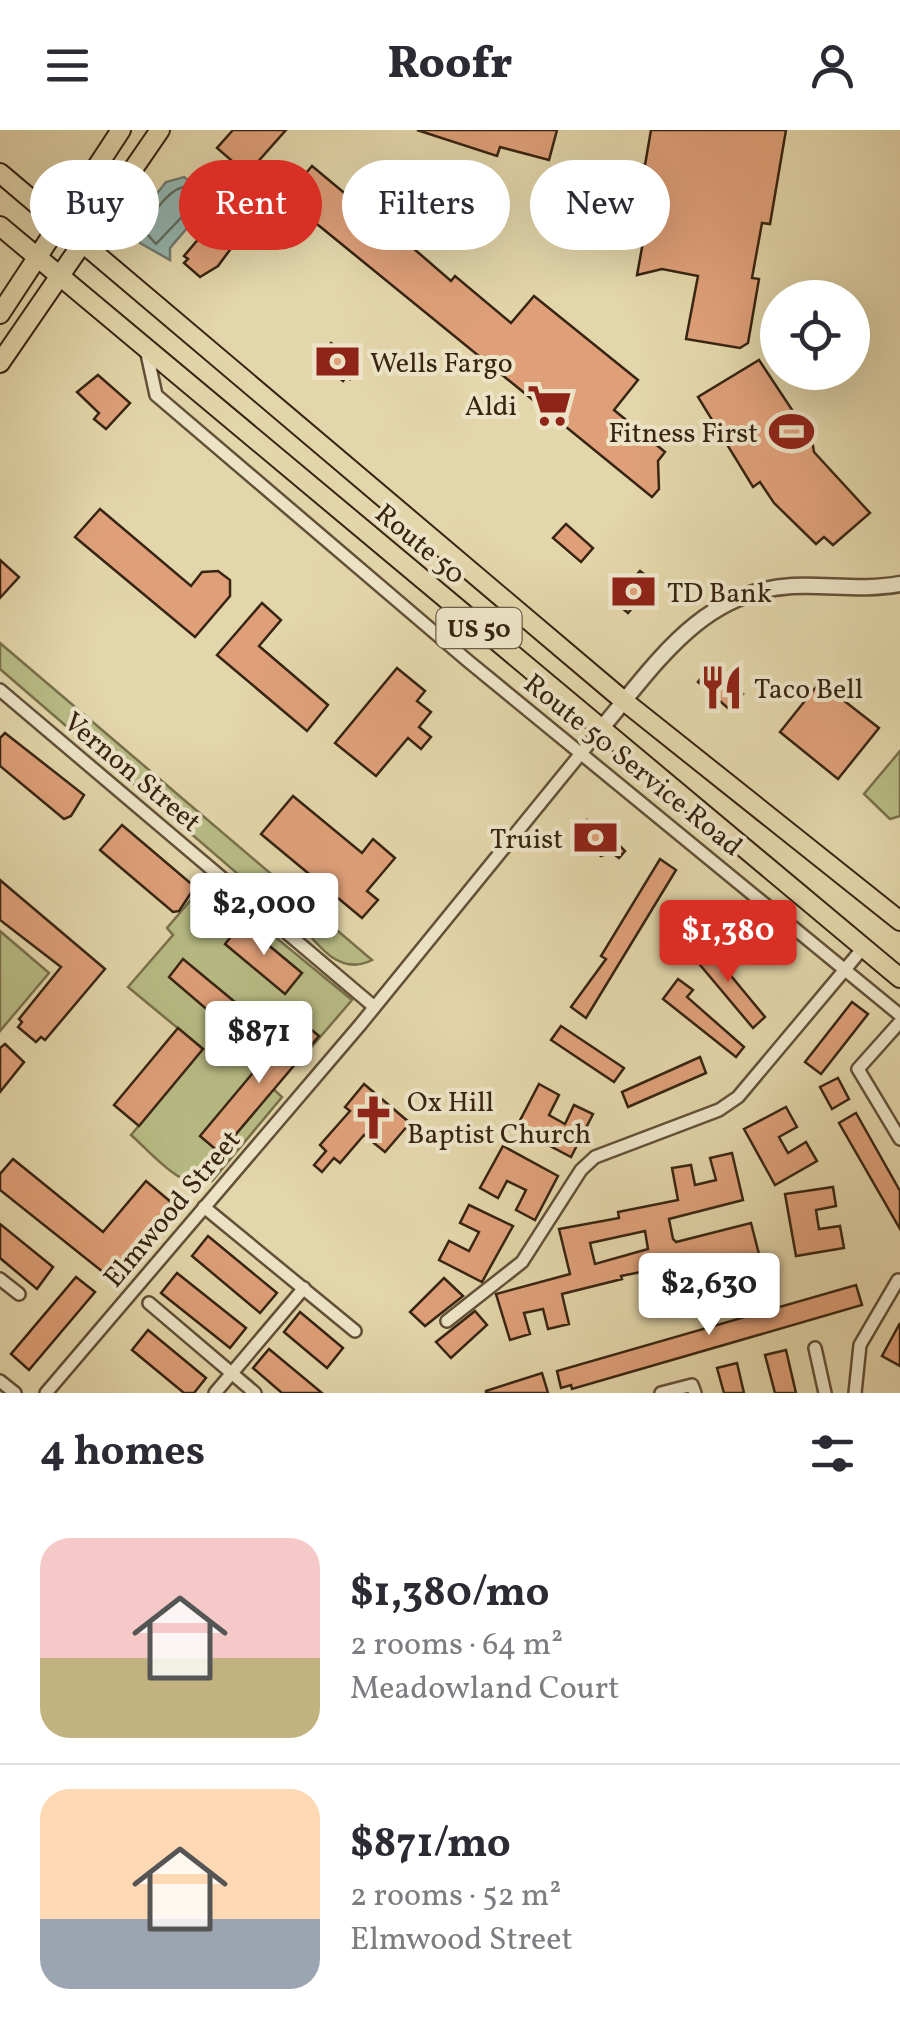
<!DOCTYPE html>
<meta charset="utf-8">
<style>
:root{--surface:#fff;--page:#f2f2f3;--text:#2b2b33;--muted:#7c7c81;--line:#e1e1e2;--accent:#d93025}
body{margin:0;font-family:Vollkorn,serif;background:var(--page);color:var(--text);height:100vh;display:flex;flex-direction:column;font-size:38px;white-space:nowrap}
*{box-sizing:border-box;margin:0}
p{font-size:32px;color:var(--muted)}
.icon{flex:none;width:55px;height:55px;fill:none;stroke:currentColor;stroke-width:2;stroke-linecap:round;stroke-linejoin:round}
.map{position:relative;height:1263px;overflow:hidden}
.drawer{display:flex;flex-direction:column;background:var(--surface);flex:1}
.drawer>*{flex:none}
.guide{position:absolute;left:30px;top:30px;width:840px;height:90px;display:flex;gap:20px}
.fabs{position:absolute;left:760px;top:150px;display:grid;gap:20px}
.fabs a{display:grid;place-items:center;width:110px;height:110px;border-radius:50%;background:var(--surface);box-shadow:0 10px 40px #0002;font-size:50px}
.price{position:absolute;translate:-50% -85px;padding:0 22px;border-radius:10px;background:#fff;color:#222;font-size:32px;line-height:65px;filter:drop-shadow(0 2px 5px #0008)}
.price::after{content:'';position:absolute;left:50%;top:60px;width:30px;height:22px;margin-left:-15px;background:inherit;clip-path:polygon(0 0,100% 0,50% 100%)}
.price.on{background:var(--accent);color:#fff}
ul{padding:0;list-style:none}
li{display:flex;align-items:center;gap:30px;height:250px;padding:0 40px}
li+li{border-top:2px solid var(--line)}
li span{display:grid;place-items:center;flex:none;width:280px;height:200px;border-radius:30px;color:#555}
li>.icon{margin-inline-start:auto}
span .icon{width:120px;height:120px;fill:#fffc;stroke-width:1}
li b{font-size:42px}
h2{display:flex;justify-content:space-between;align-items:center;height:120px;padding:0 40px;font-size:42px}
.chip{padding:0 35px;border-radius:45px;background:var(--surface);box-shadow:0 10px 40px #0002;font-size:35px;line-height:90px}
.chip.on{background:var(--accent);color:#fff}
header{display:flex;justify-content:space-between;align-items:center;height:130px;padding:0 40px;background:var(--surface);font-size:45px;font-weight:800}
.map>svg:first-child{display:block}
</style>
<header><svg class="icon" aria-label="menu" viewBox="0 0 24 24"><path d="M4 6h16M4 12h16M4 18h16"/></svg>Roofr<svg class="icon" aria-label="person" viewBox="0 0 24 24"><circle cx="12" cy="8" r="4"/><path d="M4 21q1-7 8-7t8 7"/></svg></header>
<div class="map">
<svg width="900" height="1263" viewBox="0 0 900 1263">
<rect width="100%" height="100%" fill="#e3d6aa"/>
<filter id="stains"><feTurbulence type="fractalNoise" baseFrequency=".002" numOctaves="4"/><feColorMatrix values="0 0 0 0 .2 0 0 0 0 .09 0 0 0 0 .02 0 0 0 .5 -.17"/></filter>
<radialGradient id="worn" r=".72"><stop offset=".6" stop-color="#630" stop-opacity="0"/><stop offset="1" stop-color="#630" stop-opacity=".3"/></radialGradient>
<g fill="#b8bc85" stroke="#78704b" stroke-width="2.5">
<path d="M 0,513 L 372,830 C 332,851 306,796 283,774 C 277,769 268,767 261,764 L 0,539 Z"/>
<path d="M 900,621 L 900,686 L 890,689 L 864,664 Z"/>
<path d="M 207,751 L 352,870 L 297,934 L 282,920 L 291,908 L 271,891 L 280,880 L 274,875 L 256,896 L 273,912 L 250,937 L 282,967 L 212,1051 C 182,1063 152,1023 131,1005 L 203,919 L 128,857 L 173,805 L 167,798 Z"/>
<path d="M 0,801 L 49,843 L 0,901 Z"/>
</g>
<path fill="#97b7b0" stroke="#717c70" stroke-width="2.5" d="M 184,47 L 216,71 L 207,75 L 170,118 L 170,130 L 140,113 L 136,90 L 166,52 Z"/>
<g fill="none" stroke-linecap="round" stroke-linejoin="round">
<path stroke="#676e60" stroke-width="2.5" d="M 183,57 L 196,72 L 156,114 L 147,104 C 146,88 168,61 183,57 Z"/>
</g>
<g fill="#dfa079" stroke="#372411" stroke-width="2.5" fill-rule="evenodd">
<path d="M 233,0 L 286,0 L 247,44 L 217,18 Z"/>
<path d="M 417,0 L 557,0 L 549,30 L 500,17 L 497,26 Z"/>
<path d="M 651,0 L 786,0 L 770,94 L 762,93 L 752,148 L 759,149 L 748,213 L 740,218 L 686,209 L 698,146 L 662,139 L 637,145 L 645,101 L 609,94 L 620,32 L 645,35 Z"/>
<path d="M 312,36 L 360,76 L 382,51 L 416,80 L 402,96 L 419,110 L 413,118 L 451,151 L 455,146 L 511,193 L 534,166 L 638,250 L 614,280 L 665,322 L 658,331 L 659,359 L 652,367 L 285,68 Z"/>
<path d="M 211,94 L 219,101 L 227,98 L 235,105 L 231,109 L 235,113 L 218,136 L 200,147 L 184,133 L 188,129 L 184,126 Z"/>
<path d="M 331,213 L 360,236 L 350,249 L 347,246 L 343,251 L 317,230 Z"/>
<path d="M 759,230 L 812,310 L 814,322 L 870,383 L 833,415 L 824,407 L 816,414 L 774,373 L 760,352 L 753,357 L 698,267 Z"/>
<path d="M 98,245 L 130,273 L 106,299 L 94,289 L 99,283 L 77,262 Z"/>
<path d="M 100,379 L 191,456 L 202,442 L 218,441 L 230,450 L 230,466 L 195,507 L 75,407 Z"/>
<path d="M 566,394 L 593,418 L 581,432 L 553,408 Z"/>
<path d="M 0,430 L 19,447 L 0,468 Z"/>
<path d="M 640,441 L 654,452 L 628,483 L 614,471 Z"/>
<path d="M 262,473 L 281,490 L 259,516 L 328,575 L 307,601 L 217,525 Z"/>
<path d="M 712,536 L 743,564 L 729,579 L 698,552 Z"/>
<path d="M 397,538 L 425,561 L 417,571 L 431,582 L 419,597 L 431,607 L 421,619 L 408,608 L 376,646 L 335,613 Z"/>
<path d="M 820,552 L 879,598 L 838,649 L 780,602 Z"/>
<path d="M 5,603 L 84,665 L 71,686 L 64,689 L 0,636 L 0,608 Z"/>
<path d="M 293,666 L 362,723 L 373,709 L 395,728 L 367,761 L 378,770 L 362,788 L 261,704 Z"/>
<path d="M 587,690 L 594,695 L 598,691 L 615,704 L 612,708 L 625,721 L 619,728 L 611,722 L 601,726 L 579,709 L 577,703 Z"/>
<path d="M 122,695 L 195,757 L 179,781 L 173,782 L 100,720 Z"/>
<path d="M 660,729 L 676,740 L 586,888 L 571,877 L 606,829 L 601,826 Z"/>
<path d="M 0,750 L 105,839 L 45,910 L 41,907 L 36,912 L 18,897 L 22,892 L 19,889 L 61,837 L 0,790 Z"/>
<path d="M 242,793 L 302,843 L 285,864 L 225,814 Z"/>
<path d="M 703,812 L 765,887 L 753,898 L 690,823 Z"/>
<path d="M 183,829 L 253,887 L 238,906 L 169,847 Z"/>
<path d="M 678,849 L 693,860 L 687,867 L 744,917 L 736,927 L 663,869 Z"/>
<path d="M 852,872 L 868,884 L 821,944 L 805,932 Z"/>
<path d="M 298,889 L 319,906 L 220,1023 L 200,1006 Z"/>
<path d="M 561,896 L 624,938 L 614,952 L 551,910 Z"/>
<path d="M 178,898 L 203,919 L 139,996 L 114,975 Z"/>
<path d="M 5,914 L 24,932 L 0,962 L 0,918 Z"/>
<path d="M 700,927 L 706,943 L 628,977 L 622,962 Z"/>
<path d="M 838,948 L 849,969 L 832,979 L 820,957 Z"/>
<path d="M 364,954 L 410,993 L 385,1022 L 364,1005 L 340,1033 L 334,1028 L 322,1042 L 314,1035 L 326,1021 L 320,1015 L 350,981 L 345,977 Z"/>
<path d="M 539,954 L 559,965 L 549,985 L 565,994 L 574,975 L 593,984 L 571,1027 L 516,998 Z"/>
<path d="M 786,977 L 797,997 L 779,1007 L 788,1023 L 806,1012 L 817,1031 L 775,1055 L 744,999 Z"/>
<path d="M 856,983 L 900,1061 L 900,1099 L 839,993 Z"/>
<path d="M 503,1016 L 558,1046 L 535,1090 L 516,1080 L 526,1060 L 507,1051 L 498,1068 L 480,1058 Z"/>
<path d="M 732,1023 L 743,1070 L 669,1089 L 673,1109 L 676,1112 L 751,1093 L 763,1140 L 743,1144 L 738,1125 L 719,1129 L 725,1149 L 702,1156 L 696,1131 L 621,1146 L 622,1149 L 562,1164 L 569,1194 L 548,1199 L 543,1179 L 524,1183 L 530,1204 L 510,1210 L 496,1164 L 570,1144 L 559,1099 L 619,1088 L 618,1082 L 678,1070 L 672,1038 L 691,1035 L 695,1055 L 716,1050 L 710,1028 ZM 645,1101 L 648,1119 L 595,1134 L 590,1113 Z"/>
<path d="M 13,1029 L 103,1102 L 146,1051 L 172,1073 L 108,1146 L 0,1060 L 0,1044 Z"/>
<path d="M 833,1057 L 836,1076 L 816,1080 L 819,1099 L 840,1096 L 844,1118 L 796,1126 L 785,1064 Z"/>
<path d="M 469,1075 L 513,1096 L 482,1152 L 439,1130 L 449,1111 L 469,1121 L 479,1102 L 460,1093 Z"/>
<path d="M 0,1094 L 53,1137 L 37,1159 L 0,1128 Z"/>
<path d="M 208,1106 L 277,1163 L 260,1183 L 192,1126 Z"/>
<path d="M 177,1143 L 246,1198 L 230,1218 L 161,1163 Z"/>
<path d="M 76,1147 L 95,1162 L 29,1240 L 11,1224 Z"/>
<path d="M 444,1148 L 463,1166 L 425,1196 L 410,1182 Z"/>
<path d="M 856,1155 L 862,1175 L 572,1259 L 571,1255 L 561,1258 L 557,1241 Z"/>
<path d="M 475,1181 L 487,1195 L 451,1228 L 436,1212 Z"/>
<path d="M 300,1182 L 343,1218 L 327,1238 L 284,1202 Z"/>
<path d="M 900,1193 L 900,1236 L 882,1226 Z"/>
<path d="M 148,1200 L 206,1248 L 194,1263 L 184,1263 L 132,1220 Z"/>
<path d="M 269,1219 L 322,1263 L 282,1263 L 253,1238 Z"/>
<path d="M 786,1220 L 796,1263 L 775,1263 L 765,1225 Z"/>
<path d="M 737,1233 L 744,1263 L 724,1263 L 717,1238 Z"/>
<path d="M 542,1243 L 548,1263 L 486,1263 L 486,1261 Z"/>
</g>
<g fill="none" stroke-linecap="round" stroke-linejoin="round">
<defs>
<g id="minor">
<path d="M 146,219 L 156,265 L 468,531 L 900,885"/>
<path d="M 0,560 L 372,875"/>
<path d="M 900,892 L 858,939 L 900,1009"/>
<path d="M 204,1077 L 355,1201"/>
<path d="M 0,1149 L 19,1164"/>
<path d="M 149,1173 L 255,1263"/>
<path d="M 447,1191 L 522,1132 L 581,1040 L 595,1027 L 719,980 L 738,967 L 863,818"/>
<path d="M 815,1218 L 825,1263"/>
<path d="M 0,1251 L 15,1263"/>
<path d="M 46,1263 L 360,895 L 600,600"/>
<path d="M 215,1263 L 304,1158"/>
<path d="M 661,1263 L 692,1255 L 695,1263"/>
<path d="M 855,1263 L 860,1215 L 898,1150"/>
</g>
<path id="tertiary" d="M 600,600 C 654,537 700,461 792,456 C 828,454 863,461 900,454"/>
<g id="primary">
<path d="M 0,184 L 121,0"/>
<path d="M 0,233 L 160,0"/>
</g>
<g id="trunk">
<path d="M 0,43 L 624,571 L 900,791"/>
<path d="M 0,96 L 900,848"/>
</g>
</defs>
<use href="#minor" stroke="#625037" stroke-width="16"/>
<use href="#tertiary" stroke="#625037" stroke-width="19"/>
<use href="#primary" stroke="#372411" stroke-width="22"/>
<use href="#trunk" stroke="#372411" stroke-width="22"/>
<use href="#minor" stroke="#ede4c8" stroke-width="11"/>
<use href="#tertiary" stroke="#ede4c8" stroke-width="14"/>
<use href="#primary" stroke="#e3d6aa" stroke-width="18"/>
<use href="#trunk" stroke="#e3d6aa" stroke-width="18"/>
</g>
<defs>
<symbol id="bank-bare" viewBox="-9 -9 18 18"><path d="M-6-4H6V4H-6ZM0-2.3a2.3 2.3 0 1 0 0 4.6a2.3 2.3 0 1 0 0-4.6Z" fill="#8f2418" stroke="#ede4c8" stroke-width="2.5" paint-order="stroke"/></symbol>
<symbol id="supermarket-bare" viewBox="-9 -9 18 18"><path d="M-6-5.5h2.5l.6 2H6L4.5 2H-2.5L-4.4-4H-6ZM-1.5 3.2a1.3 1.3 0 1 0 .1 0ZM3 3.2a1.3 1.3 0 1 0 .1 0Z" fill="#8f2418" stroke="#ede4c8" stroke-width="2.5" paint-order="stroke"/></symbol>
<symbol id="stadium-bare" viewBox="-9 -9 18 18"><path d="M0-5a6.5 5 0 1 0 0 10a6.5 5 0 1 0 0-10ZM-3.5-1.8h7v3.6h-7Z" fill="#8f2418" stroke="#ede4c8" stroke-width="2.5" paint-order="stroke"/></symbol>
<symbol id="restaurant-bare" viewBox="-9 -9 18 18"><path d="M-5-6h1v4h1v-4h1v4h1v-4h1v5L-1.5 .5V6h-2V.5L-5-1ZM5-6V6H3V1.5H1.5Q1.5-4 5-6Z" fill="#8f2418" stroke="#ede4c8" stroke-width="2.5" paint-order="stroke"/></symbol>
<symbol id="church-bare" viewBox="-9 -9 18 18"><path d="M-1.2-6h2.4v3.5h3.3v2.4h-3.3V6h-2.4V-.1h-3.3v-2.4h3.3Z" fill="#8f2418" stroke="#ede4c8" stroke-width="2.5" paint-order="stroke"/></symbol>
</defs>
<g fill-rule="evenodd">
<use href="#bank-bare" x="306" y="200" width="63" height="63"/>
<use href="#supermarket-bare" x="518" y="244" width="63" height="63"/>
<use href="#stadium-bare" x="760" y="270" width="63" height="63"/>
<use href="#bank-bare" x="602" y="430" width="63" height="63"/>
<use href="#restaurant-bare" x="690" y="526" width="63" height="63"/>
<use href="#bank-bare" x="564" y="676" width="63" height="63"/>
<use href="#church-bare" x="342" y="956" width="63" height="63"/>
</g>
<g text-anchor="middle" stroke-width="8" stroke-linejoin="round" paint-order="stroke">
<rect fill="#ede4c8" stroke="#6e5e48" stroke-width="2.5" x="436.5" y="478" width="85" height="40" rx="8"/>
<g font-size="25" font-weight="bold" fill="#372411">
<text x="479" y="507">US 50</text>
</g>
<g font-size="28" fill="#372411" stroke="#ede4c8" text-anchor="start">
<text x="370" y="242">Wells Fargo</text>
<text x="517" y="285" text-anchor="end">Aldi</text>
<text x="758" y="312" text-anchor="end">Fitness First</text>
<text x="667" y="472">TD Bank</text>
<text x="754" y="568">Taco Bell</text>
<text x="563" y="718" text-anchor="end">Truist</text>
<text x="407" y="981">Ox Hill<tspan x="407" dy="32">Baptist Church</tspan></text>
</g>
<g font-size="28" fill="#372411" stroke="#ede4c8">
<text transform="translate(421 413) rotate(40)" y="10">Route 50</text>
<text transform="translate(634 634) rotate(39)" y="10">Route 50 Service Road</text>
<text transform="translate(133 641) rotate(40)" y="10">Vernon Street</text>
<text transform="translate(171 1078) rotate(-50)" y="10">Elmwood Street</text>
</g>
</g>
<rect width="100%" height="100%" filter="url(#stains)"/>
<rect width="100%" height="100%" fill="url(#worn)"/>
</svg>
<div class="fabs">
<a><svg class="icon" aria-label="locate" viewBox="0 0 24 24"><circle cx="12" cy="12" r="6"/><path d="M12 2v4M12 18v4M2 12h4M18 12h4"/></svg></a>
</div>
<b class="price" style="left:264px;top:828px">$2,000</b>
<b class="price on" style="left:728px;top:855px">$1,380</b>
<b class="price" style="left:259px;top:956px">$871</b>
<b class="price" style="left:709px;top:1208px">$2,630</b>
<div class="guide">
<a class="chip">Buy</a>
<a class="chip on">Rent</a>
<a class="chip">Filters</a>
<a class="chip">New</a>
</div>
</div>
<section class="drawer">
<h2>4 homes<svg class="icon" aria-label="filters" viewBox="0 0 24 24"><path d="M4 7h16M4 17h16"/><circle cx="9" cy="7" r="2"/><circle cx="15" cy="17" r="2"/></svg></h2>
<ul>
<li><span style="background:linear-gradient(#f6c9c9 60%,#c2b280 0)"><svg class="icon" aria-label="home" viewBox="0 0 24 24"><path d="M3 11l9-7 9 7M6 9v11h12V9"/></svg></span><div><b>$1,380/mo</b><p>2 rooms · 64 m²</p><p>Meadowland Court</p></div></li>
<li><span style="background:linear-gradient(#ffd9b3 65%,#9aa5b1 0)"><svg class="icon" aria-label="home" viewBox="0 0 24 24"><path d="M3 11l9-7 9 7M6 9v11h12V9"/></svg></span><div><b>$871/mo</b><p>2 rooms · 52 m²</p><p>Elmwood Street</p></div></li>
</ul>
</section>
